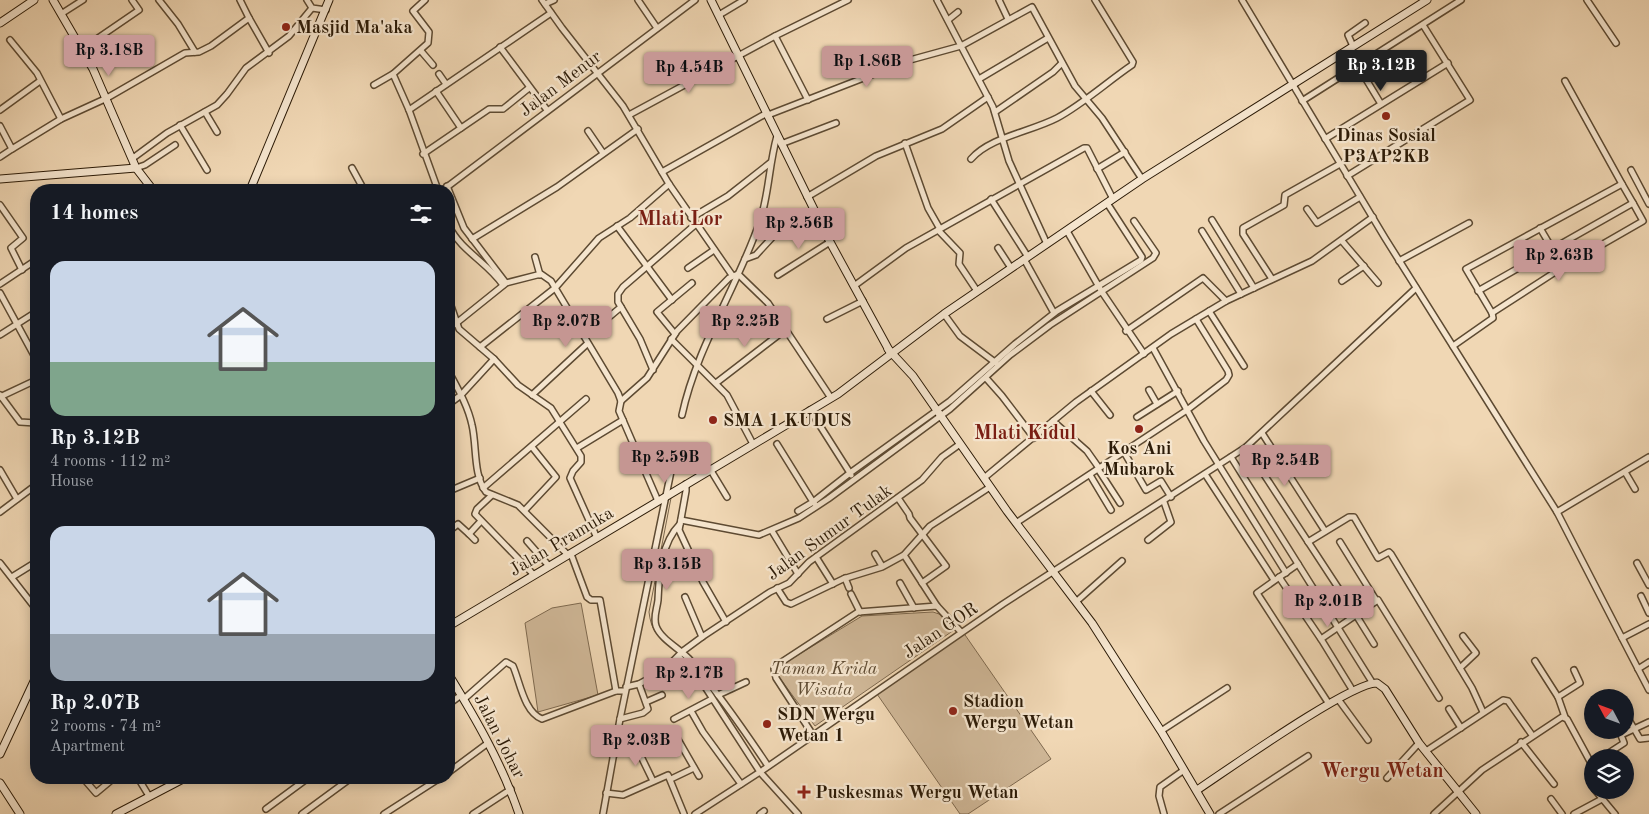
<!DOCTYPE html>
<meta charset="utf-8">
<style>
:root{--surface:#171b24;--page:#20242c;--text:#f1f3f6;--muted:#9ea1a6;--accent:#c59692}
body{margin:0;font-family:"Old Standard TT",serif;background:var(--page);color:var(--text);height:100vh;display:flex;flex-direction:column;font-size:19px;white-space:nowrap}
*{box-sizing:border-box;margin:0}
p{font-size:16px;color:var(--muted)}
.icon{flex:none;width:28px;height:28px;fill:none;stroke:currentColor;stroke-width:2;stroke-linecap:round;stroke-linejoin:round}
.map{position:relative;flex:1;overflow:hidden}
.details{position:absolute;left:30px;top:184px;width:425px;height:600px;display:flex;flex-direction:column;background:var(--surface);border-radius:20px;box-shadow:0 2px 12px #0003}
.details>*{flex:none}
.needle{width:32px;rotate:311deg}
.controls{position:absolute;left:1584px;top:689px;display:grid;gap:10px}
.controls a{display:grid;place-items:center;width:50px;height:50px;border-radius:50%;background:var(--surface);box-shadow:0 2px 12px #0003;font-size:25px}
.price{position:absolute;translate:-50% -42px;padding:0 11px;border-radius:5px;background:var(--accent);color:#111;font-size:16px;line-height:32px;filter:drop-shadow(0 1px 2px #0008)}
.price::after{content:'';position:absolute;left:50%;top:30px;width:15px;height:11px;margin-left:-8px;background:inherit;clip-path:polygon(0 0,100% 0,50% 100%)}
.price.selected{background:#222;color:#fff}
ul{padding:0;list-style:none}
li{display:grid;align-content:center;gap:10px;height:265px;padding:0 20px}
li span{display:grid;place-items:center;height:155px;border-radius:15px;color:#555}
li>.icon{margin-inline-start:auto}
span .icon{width:90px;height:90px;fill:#fffc;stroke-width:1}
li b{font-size:21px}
h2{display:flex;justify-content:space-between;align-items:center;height:60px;padding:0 20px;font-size:21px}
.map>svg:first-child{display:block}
</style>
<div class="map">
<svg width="1649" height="814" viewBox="0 0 1649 814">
<rect width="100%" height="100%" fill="#f0d7b4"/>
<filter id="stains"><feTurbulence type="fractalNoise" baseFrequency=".004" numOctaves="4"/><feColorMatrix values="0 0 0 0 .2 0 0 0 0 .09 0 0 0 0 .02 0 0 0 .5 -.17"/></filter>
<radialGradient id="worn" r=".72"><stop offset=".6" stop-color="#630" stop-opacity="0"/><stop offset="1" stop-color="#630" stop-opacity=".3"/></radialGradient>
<g fill="#cfb797" stroke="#7e694f">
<path d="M 581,603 L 598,695 L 538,712 L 525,623 L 552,608 Z"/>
<path d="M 933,612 L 939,614 L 954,630 L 815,726 L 779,677 L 778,673 L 788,661 L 862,616 Z"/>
<path d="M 963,632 L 1051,759 L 968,814 L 960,814 L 877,694 Z"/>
</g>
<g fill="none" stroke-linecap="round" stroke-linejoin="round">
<path stroke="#79654b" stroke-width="1" d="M 670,646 C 656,635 651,629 649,612 L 671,498"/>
<defs>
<g id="street">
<path d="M 159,0 L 178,24 L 195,52"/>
<path d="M 307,0 L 312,8 L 326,10"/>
<path d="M 542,0 L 562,28 L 623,106 L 669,184 L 732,275"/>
<path d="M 638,0 L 657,28"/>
<path d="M 999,0 L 1008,19"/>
<path d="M 1242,0 L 1385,238 L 1557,512 L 1649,457"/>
<path d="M 1587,0 L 1616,43"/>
<path d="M 545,4 L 554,0"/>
<path d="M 61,14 L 83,0"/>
<path d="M 719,15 L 744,0"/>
<path d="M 249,18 L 269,53"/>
<path d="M 948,20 L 958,12"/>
<path d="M 775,36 L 808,100"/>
<path d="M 10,40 L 37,73 L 61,119"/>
<path d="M 1353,46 L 1348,35 L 1365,23"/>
<path d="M 500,47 L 547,110"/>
<path d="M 82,49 L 139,10 L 132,0"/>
<path d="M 421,51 L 433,65"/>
<path d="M 1358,66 L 1381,104"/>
<path d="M 393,74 L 428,43 L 429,32 L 413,11 L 425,0"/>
<path d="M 439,74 L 446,84"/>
<path d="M 979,79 L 1048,38"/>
<path d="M 1565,81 L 1622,184"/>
<path d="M 374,85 L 393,74 L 409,110 L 438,190"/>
<path d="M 436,91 L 461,128"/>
<path d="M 1302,101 L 1461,0"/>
<path d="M 0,110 L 40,81"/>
<path d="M 409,110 L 551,13"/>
<path d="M 205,112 L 217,132"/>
<path d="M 995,112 L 1053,72 L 1062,63"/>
<path d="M 629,115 L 775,36 L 848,0"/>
<path d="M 768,115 L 910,60 L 961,46 L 937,0"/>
<path d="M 180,125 L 207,170"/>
<path d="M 0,126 L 12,149 L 61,119 L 107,98 L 185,53 L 199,52 L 211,46 L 249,18 L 240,0"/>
<path d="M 588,131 L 603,153"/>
<path d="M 1325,139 L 1448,63"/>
<path d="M 905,143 L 928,208 L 940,229"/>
<path d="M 781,144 L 836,123"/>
<path d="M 423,154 L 489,109 L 503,109 L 529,88"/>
<path d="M 0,157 L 12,149"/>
<path d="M 133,158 L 167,133 L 217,105 L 227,94 L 246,68 L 289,36 L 312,8"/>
<path d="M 971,159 C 990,137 1030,132 1057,118 C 1083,104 1107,82 1132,65 L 1133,62 L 1095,0"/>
<path d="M 136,168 L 145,165 L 175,145"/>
<path d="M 352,168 L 364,190"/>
<path d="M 1097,169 L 1125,152"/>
<path d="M 1631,170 L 1649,204"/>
<path d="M 662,172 L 767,113"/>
<path d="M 1347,176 L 1470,100 L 1423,25"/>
<path d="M 447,186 L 464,228 L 506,283 L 541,274 L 551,281 L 618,393 L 621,401 L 619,411 L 658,501"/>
<path d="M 443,190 L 695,0"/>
<path d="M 807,197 L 876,156 L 942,129 L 988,97"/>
<path d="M 991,199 L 1028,257"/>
<path d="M 0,205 L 23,238 L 11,248 L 22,270"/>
<path d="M 1307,209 L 1317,223 L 1360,197"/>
<path d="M 691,218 L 728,196 L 770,163"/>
<path d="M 1212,220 L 1254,288"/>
<path d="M 449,226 C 461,251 487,262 503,285"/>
<path d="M 617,226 L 672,300"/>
<path d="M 938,230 L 960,253 L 959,264 L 977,291"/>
<path d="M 1067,231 L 1102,292 L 1144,354"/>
<path d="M 1202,231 L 1241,294"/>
<path d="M 472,239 L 557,187 L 638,129"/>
<path d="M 1342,241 L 1378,283"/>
<path d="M 1047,244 L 1009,161 L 993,107 L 961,46 L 1032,7 L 1075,86 L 1102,118 L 1142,179"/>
<path d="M 998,248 L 1011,268"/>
<path d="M 535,257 L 540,275"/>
<path d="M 745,259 L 756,255 L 778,231"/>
<path d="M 1024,259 L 1054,313"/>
<path d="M 1399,261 L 1469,223"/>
<path d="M 688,268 L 714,250"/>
<path d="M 778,275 L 830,242"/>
<path d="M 1272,279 L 1243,234 L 1243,228 L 1284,205 L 1285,195 L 1340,164"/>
<path d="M 1342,281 L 1364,266"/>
<path d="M 0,284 L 36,260"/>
<path d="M 854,286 L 906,248 L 1084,148 L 1087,148 L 1113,199"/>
<path d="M 1478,291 L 1633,203 L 1643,221 L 1563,267"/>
<path d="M 0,293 L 36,359"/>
<path d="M 449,300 L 459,329 L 494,359 L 518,385 L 551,408 L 581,456 L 581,462 L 573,471 L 570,478 L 597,538"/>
<path d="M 1209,311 L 1244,366"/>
<path d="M 1492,313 L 1563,267 L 1540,228"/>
<path d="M 944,314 L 960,336 L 996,363"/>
<path d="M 827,319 L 863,301"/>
<path d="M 449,329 L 505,284"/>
<path d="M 1126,331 L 1203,278 L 1226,301"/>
<path d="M 590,333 L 621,307"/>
<path d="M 675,334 L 657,312 L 692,283"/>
<path d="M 0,335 L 36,312"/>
<path d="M 671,339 L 727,395 L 753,444"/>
<path d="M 1453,346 L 1493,318 L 1492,313 L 1466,269 L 1622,184 L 1633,203"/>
<path d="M 480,347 L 555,288 L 599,238 L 630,218 L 669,184"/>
<path d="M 1153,348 L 1204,441 L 1286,573"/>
<path d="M 653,370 L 640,339 L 618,302 L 618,294 L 623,287 L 696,224"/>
<path d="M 449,372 C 458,389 468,406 472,425 C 477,446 473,475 486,492 L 518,505 L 568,555"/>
<path d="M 986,378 L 1002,396 L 1034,438"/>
<path d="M 716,383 L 785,330"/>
<path d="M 1149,390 L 1157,404"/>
<path d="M 1091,391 L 1110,415"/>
<path d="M 0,395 L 20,422 L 36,423"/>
<path d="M 532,395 L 587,344"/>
<path d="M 0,397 L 36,380"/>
<path d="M 621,401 L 647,378 L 677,331 L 729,278 L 738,274 L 768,303 L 831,398"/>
<path d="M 449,404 L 461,395 L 494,359"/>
<path d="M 810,410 L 850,473 L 950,401 L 1015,344 L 1057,311 L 1141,260 L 1142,257 L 1107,203"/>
<path d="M 682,415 C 697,346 737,288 760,221 C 769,194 769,164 777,136"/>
<path d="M 1137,417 L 1178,391"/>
<path d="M 1053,421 L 1087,451 L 1099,468"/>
<path d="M 1262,433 L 1325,531"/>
<path d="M 777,444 L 813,502 L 798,511"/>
<path d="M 1246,447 L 1356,615 L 1378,600 L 1439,698"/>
<path d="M 577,448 L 623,420"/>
<path d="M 1124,452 L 1146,490 L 1161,481 L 1171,497"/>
<path d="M 1231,457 L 1372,682"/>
<path d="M 710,469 L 727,497"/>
<path d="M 1098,469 L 1120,503"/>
<path d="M 0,470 L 17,499"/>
<path d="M 1625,472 L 1635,489"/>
<path d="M 1205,474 L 1274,580"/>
<path d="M 1090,475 L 1111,510"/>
<path d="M 984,478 L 1076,402 L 1171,334 L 1226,301 L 1312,261 L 1373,217"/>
<path d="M 686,484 L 686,491 L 679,530 L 703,582 L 726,622"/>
<path d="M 483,488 L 586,399"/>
<path d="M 449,491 L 480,478"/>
<path d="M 492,495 L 477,509 L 475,514 L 534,575"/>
<path d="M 898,498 L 909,514 L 910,518 L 946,566 L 922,583"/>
<path d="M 815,504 L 813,502 L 850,473 L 851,475"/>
<path d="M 525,510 L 556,477 L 532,447"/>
<path d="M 0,512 L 36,485"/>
<path d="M 1557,512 L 1622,638 L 1649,624"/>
<path d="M 681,520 L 759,535 L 799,518 L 828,499 L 950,409 L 1010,355 L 1050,325 L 1153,258 L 1156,253 L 1134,221"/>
<path d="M 1016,523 L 1187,410 L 1226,380 L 1229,375 L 1228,371 L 1196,319"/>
<path d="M 680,524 C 661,543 659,575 658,600 C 657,609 653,617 656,626 C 661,640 681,649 691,661 C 719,694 744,730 768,766"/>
<path d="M 449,531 L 458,524 L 469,534 L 481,521"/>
<path d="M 772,531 L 798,574"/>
<path d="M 469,534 L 475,540"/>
<path d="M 1148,540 L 1171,522 L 1164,502"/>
<path d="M 527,541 L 549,566"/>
<path d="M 1308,542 L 1349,517 L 1354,517 L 1378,558 L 1389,552 L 1391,554 L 1472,688 L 1483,712"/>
<path d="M 1340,542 L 1376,600"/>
<path d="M 571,554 L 587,597 L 591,600 L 600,600 L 616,691 L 625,691"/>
<path d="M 875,554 L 882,566"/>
<path d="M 904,555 L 937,606"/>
<path d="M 816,557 L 833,584"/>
<path d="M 0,563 L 36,609"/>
<path d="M 1637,563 L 1649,585"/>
<path d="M 1298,564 L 1257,593 L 1329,704"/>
<path d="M 12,577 L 33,564"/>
<path d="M 1279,577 L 1321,639"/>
<path d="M 845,578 L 849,588"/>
<path d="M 900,583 L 914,608"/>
<path d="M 777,588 L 786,602 L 791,604 L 843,579 L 882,567 L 904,555 L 930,526 L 990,487"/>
<path d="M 851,594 L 860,612"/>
<path d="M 1641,596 L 1649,613"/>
<path d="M 685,597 L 702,637"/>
<path d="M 1077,601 L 1122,561"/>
<path d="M 1622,638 L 1649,690"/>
<path d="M 679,657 L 700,679 L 760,772 L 798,814"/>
<path d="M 1535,661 L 1558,697 L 1565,717"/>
<path d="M 1460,668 L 1476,653 L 1463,636"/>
<path d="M 1638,669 L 1649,662"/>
<path d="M 626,687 L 639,684 L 663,671 L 683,651 L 702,637 L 770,592 L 789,583 L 809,562 L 922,480 L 942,457 L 960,444"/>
<path d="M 1353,691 L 1321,639 L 1356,615 L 1374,644"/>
<path d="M 718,695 L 746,682"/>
<path d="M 1558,697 L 1580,683 L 1574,670"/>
<path d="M 464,699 L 506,662 L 513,666 C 520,682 524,712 542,719 L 616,691"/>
<path d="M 1338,699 L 1368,740"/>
<path d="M 646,702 L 662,695"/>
<path d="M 449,704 L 461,695"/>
<path d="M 1449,709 L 1461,728"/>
<path d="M 691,711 L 703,732 L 741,784"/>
<path d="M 620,719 L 643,713 L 648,709 L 639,684"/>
<path d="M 674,719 L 712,699"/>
<path d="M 1629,720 L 1640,739 L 1649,738"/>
<path d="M 1161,731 L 1227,688"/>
<path d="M 813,735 L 776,678 L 774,669 L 777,665 L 858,612 L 937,606 L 961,632"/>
<path d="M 676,736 L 699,776"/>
<path d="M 1521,742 L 1554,784"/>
<path d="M 636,746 L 653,781"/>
<path d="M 1426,751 L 1503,700 L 1508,701 L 1532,735"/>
<path d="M 612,755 L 655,738"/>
<path d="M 1601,758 L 1624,743 L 1621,735 L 1649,722"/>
<path d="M 449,772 L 488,743"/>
<path d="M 83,778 L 96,793 L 114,778"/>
<path d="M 138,778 L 149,796"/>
<path d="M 1387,778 L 1419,743"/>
<path d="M 671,779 L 694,768"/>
<path d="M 1595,790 L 1615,814"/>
<path d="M 606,793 L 623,795 L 668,775 L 684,814"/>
<path d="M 1551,799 L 1562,814"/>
<path d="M 266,809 L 308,778"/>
<path d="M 302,814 L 351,778"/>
<path d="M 384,814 L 440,778"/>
<path d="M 473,814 L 511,789"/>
<path d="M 603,814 L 620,719 L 675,452"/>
<path d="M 695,814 L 763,770 L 1003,604 L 1246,447 L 1416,288"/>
<path d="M 760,814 L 764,811"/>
<path d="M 1164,814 L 1159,796 L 1160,787 L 1184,770"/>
<path d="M 1219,814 L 1308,756"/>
<path d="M 1434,814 L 1482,770 L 1562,717 L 1567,719 L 1592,765"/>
<path d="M 1574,814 L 1602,799"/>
</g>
<g id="secondary">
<path d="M 53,0 L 93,69 L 136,168"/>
<path d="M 711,0 L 830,242 L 890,352"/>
<path d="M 0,23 L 34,0"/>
<path d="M 0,179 L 136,168 L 153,190"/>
<path d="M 250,190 L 329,0"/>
<path d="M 888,349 L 913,376 L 1007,511 L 1092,623 L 1161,731 L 1210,814"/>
<path d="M 449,626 L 838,394 L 944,314 L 1142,179 L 1427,0"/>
<path d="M 449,675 C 476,719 502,764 519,814"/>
<path d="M 0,754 L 36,677"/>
<path d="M 0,783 L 20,814"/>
<path d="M 1197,790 C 1226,771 1351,682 1377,683 L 1385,689 L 1419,743 L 1476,814"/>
<path d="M 116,814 L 185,778"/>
</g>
</defs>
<use href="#street" stroke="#5d4a32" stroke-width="8"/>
<use href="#secondary" stroke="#2c1b07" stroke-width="9"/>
<use href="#street" stroke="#f5e5ce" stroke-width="5"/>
<use href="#secondary" stroke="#f5e5ce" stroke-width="7"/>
</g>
<g fill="#8f2418" stroke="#f5e5ce" stroke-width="2">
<circle cx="286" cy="27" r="5"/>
<circle cx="1386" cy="116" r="5"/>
<circle cx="713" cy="420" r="5"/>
<circle cx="1139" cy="429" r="5"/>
<circle cx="953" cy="711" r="5"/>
<circle cx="767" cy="724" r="5"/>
<path d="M801.5 784.5h5v5h5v5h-5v5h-5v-5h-5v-5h5z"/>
</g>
<g text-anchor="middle" stroke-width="4.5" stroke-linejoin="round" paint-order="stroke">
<g font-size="18" font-weight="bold" fill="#2c1b07" stroke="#f5e5ce" text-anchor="start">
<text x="296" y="33">Masjid Ma'aka</text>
<text x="1386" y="141" text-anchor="middle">Dinas Sosial<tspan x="1386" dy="21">P3AP2KB</tspan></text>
<text x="723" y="426">SMA 1 KUDUS</text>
<text x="1139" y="454" text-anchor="middle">Kos Ani<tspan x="1139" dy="21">Mubarok</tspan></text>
<text x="963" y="707">Stadion<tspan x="963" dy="21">Wergu Wetan</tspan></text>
<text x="777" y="720">SDN Wergu<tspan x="777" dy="21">Wetan 1</tspan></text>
<text x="815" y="798">Puskesmas Wergu Wetan</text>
</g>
<g font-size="18" fill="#2c1b07" stroke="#f5e5ce">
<text transform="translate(560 83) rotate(-37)" y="6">Jalan Menur</text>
<text transform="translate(829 532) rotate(-36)" y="6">Jalan Sumur Tulak</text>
<text transform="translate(561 541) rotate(-31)" y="6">Jalan Pramuka</text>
<text transform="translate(940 630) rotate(-34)" y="6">Jalan GOR</text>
<text transform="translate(500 736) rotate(63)" y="6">Jalan Johar</text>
</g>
<g font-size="18" font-style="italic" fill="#5d4a32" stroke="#f5e5ce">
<text x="824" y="674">Taman Krida<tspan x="824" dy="21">Wisata</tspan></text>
</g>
<g font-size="20" font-weight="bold" fill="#7a1f14" stroke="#f5e5ce">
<text x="680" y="225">Mlati Lor</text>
<text x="1025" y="439">Mlati Kidul</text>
<text x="1382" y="777">Wergu Wetan</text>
</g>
</g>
<rect width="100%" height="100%" filter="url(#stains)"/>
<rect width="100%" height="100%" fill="url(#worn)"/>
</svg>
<div class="controls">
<a><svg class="needle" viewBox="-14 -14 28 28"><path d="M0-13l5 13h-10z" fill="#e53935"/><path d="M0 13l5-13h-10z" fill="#9ea1a6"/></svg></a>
<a><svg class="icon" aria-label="layers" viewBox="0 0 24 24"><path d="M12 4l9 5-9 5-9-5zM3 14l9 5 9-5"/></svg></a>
</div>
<b class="price" style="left:109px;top:77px">Rp 3.18B</b>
<b class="price" style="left:867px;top:88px">Rp 1.86B</b>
<b class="price selected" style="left:1381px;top:92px">Rp 3.12B</b>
<b class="price" style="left:689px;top:94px">Rp 4.54B</b>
<b class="price" style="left:799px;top:250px">Rp 2.56B</b>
<b class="price" style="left:1559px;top:282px">Rp 2.63B</b>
<b class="price" style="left:566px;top:348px">Rp 2.07B</b>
<b class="price" style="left:745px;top:348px">Rp 2.25B</b>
<b class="price" style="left:665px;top:484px">Rp 2.59B</b>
<b class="price" style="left:1285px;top:487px">Rp 2.54B</b>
<b class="price" style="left:667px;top:591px">Rp 3.15B</b>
<b class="price" style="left:1328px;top:628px">Rp 2.01B</b>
<b class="price" style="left:689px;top:700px">Rp 2.17B</b>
<b class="price" style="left:636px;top:767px">Rp 2.03B</b>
<section class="details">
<h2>14 homes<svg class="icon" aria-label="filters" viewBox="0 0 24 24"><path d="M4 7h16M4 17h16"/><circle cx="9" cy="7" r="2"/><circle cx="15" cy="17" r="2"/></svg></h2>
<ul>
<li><span style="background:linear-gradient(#c9d6e8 65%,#7fa58c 0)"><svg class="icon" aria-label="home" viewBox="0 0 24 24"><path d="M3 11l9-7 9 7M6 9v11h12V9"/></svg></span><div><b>Rp 3.12B</b><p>4 rooms · 112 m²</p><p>House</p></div></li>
<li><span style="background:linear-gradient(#c9d6e8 70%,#9aa5b1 0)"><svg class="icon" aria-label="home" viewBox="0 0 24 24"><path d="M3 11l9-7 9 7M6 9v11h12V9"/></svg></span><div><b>Rp 2.07B</b><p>2 rooms · 74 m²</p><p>Apartment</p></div></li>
</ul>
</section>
</div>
